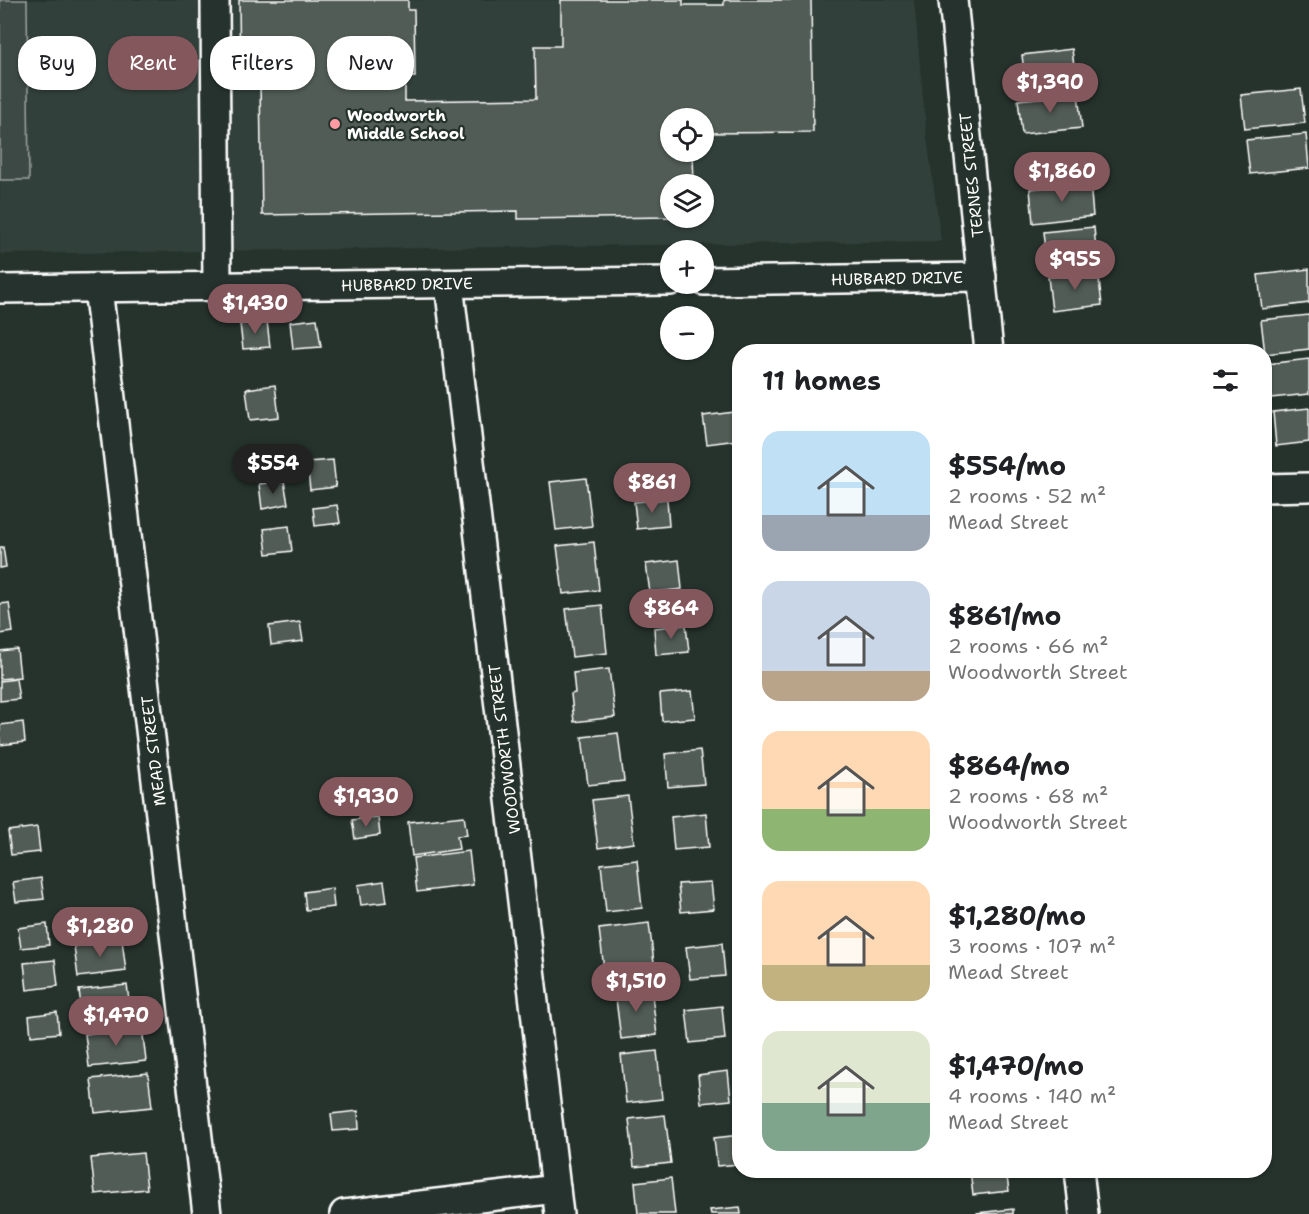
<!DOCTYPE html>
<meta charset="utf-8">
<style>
:root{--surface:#fff;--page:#f6f6f6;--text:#202124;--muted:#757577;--accent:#84575d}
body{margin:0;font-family:"Shantell Sans",sans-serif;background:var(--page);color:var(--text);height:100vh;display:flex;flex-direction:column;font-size:22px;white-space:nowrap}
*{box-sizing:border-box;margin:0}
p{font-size:20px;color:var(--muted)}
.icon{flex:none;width:33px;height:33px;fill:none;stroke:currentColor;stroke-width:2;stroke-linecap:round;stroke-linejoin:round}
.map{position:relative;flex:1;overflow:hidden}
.panel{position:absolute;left:732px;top:344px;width:540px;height:834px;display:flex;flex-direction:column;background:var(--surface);border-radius:24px;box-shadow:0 2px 4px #0004}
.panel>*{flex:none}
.banner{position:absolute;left:18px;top:36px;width:570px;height:54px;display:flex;gap:12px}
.buttons{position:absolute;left:660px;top:108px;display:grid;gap:12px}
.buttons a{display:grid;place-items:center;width:54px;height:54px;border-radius:50%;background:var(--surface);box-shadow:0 2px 4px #0004;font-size:30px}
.price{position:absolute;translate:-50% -51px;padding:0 14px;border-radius:21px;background:var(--accent);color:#fff;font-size:20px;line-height:39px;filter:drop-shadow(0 2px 3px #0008)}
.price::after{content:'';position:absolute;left:50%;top:36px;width:18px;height:14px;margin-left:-9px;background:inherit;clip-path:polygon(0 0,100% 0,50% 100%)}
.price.on{background:#222;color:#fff}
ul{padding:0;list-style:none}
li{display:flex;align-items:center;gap:18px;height:150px;padding:0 30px}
li span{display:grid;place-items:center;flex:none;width:168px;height:120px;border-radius:18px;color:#555}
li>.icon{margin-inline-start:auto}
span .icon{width:72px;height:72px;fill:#fffc;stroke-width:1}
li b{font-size:26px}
h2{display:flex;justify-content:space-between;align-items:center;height:72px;padding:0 30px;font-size:26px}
.tag{padding:0 21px;border-radius:24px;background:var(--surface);box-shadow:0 2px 4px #0004;font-size:21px;line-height:54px}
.tag.on{background:var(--accent);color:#fff}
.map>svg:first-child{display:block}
</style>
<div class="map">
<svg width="1309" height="1214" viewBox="0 0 1309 1214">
<rect width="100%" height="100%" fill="#26332d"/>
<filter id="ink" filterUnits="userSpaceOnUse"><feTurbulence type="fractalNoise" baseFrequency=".0167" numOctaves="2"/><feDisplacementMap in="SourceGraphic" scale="12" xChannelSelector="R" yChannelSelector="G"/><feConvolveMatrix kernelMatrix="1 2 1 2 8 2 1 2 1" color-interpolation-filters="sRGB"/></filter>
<g filter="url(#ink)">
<path fill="#333f3a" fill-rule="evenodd" d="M 0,0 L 914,0 L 926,130 L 941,241 L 0,254 ZM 670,118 L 704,118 L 704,152 L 670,152 ZM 670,184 L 704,184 L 704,218 L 670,218 Z"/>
<path fill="#3e4944" stroke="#9ea4a2" stroke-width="1.5" d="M 0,0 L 27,0 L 29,180 L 0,180 Z"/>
<g fill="#515c57" stroke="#fff" stroke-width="1.5">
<path d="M 239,0 L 408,0 L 408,10 L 414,10 L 415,77 L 405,77 L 405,101 L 536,99 L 535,46 L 561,46 L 561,0 L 683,0 L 683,5 L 724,5 L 724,0 L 811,0 L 813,132 L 704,133 L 704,118 L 670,118 L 670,152 L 688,152 L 688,157 L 693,156 L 694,184 L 670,184 L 670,217 L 518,219 L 518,211 L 262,215 L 260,81 L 240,82 Z"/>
<path d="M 1072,49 L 1076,83 L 1026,89 L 1022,55 Z"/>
<path d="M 1301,89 L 1305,123 L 1245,129 L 1241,95 Z"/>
<path d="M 1078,94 L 1082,128 L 1022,134 L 1018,100 Z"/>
<path d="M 1306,134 L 1309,168 L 1250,174 L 1246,140 Z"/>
<path d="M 1090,182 L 1093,216 L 1033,223 L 1030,189 Z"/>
<path d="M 1094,227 L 1097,261 L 1047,267 L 1043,232 Z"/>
<path d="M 1309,269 L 1309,303 L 1262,309 L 1258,275 Z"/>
<path d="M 1098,271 L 1102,305 L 1052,311 L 1048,277 Z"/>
<path d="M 1309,315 L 1309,349 L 1265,354 L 1261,320 Z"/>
<path d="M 317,319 L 321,347 L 293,349 L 290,322 Z"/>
<path d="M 267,321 L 270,347 L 243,349 L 240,324 Z"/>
<path d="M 1309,359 L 1309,394 L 1271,398 L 1267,364 Z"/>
<path d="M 275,385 L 279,417 L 250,420 L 246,389 Z"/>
<path d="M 1309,408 L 1309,442 L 1276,446 L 1273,412 Z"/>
<path d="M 734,412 L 737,440 L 707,444 L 703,416 Z"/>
<path d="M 333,460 L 336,487 L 310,490 L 307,462 Z"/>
<path d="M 586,478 L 592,526 L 556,530 L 550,482 Z"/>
<path d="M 284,481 L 288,504 L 262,509 L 259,484 Z"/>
<path d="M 667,499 L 669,526 L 637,529 L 634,502 Z"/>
<path d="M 337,505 L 340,523 L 315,526 L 313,508 Z"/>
<path d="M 289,526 L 292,551 L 267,554 L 264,529 Z"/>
<path d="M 594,542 L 599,590 L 563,594 L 557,546 Z"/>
<path d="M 0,547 L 3,547 L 6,567 L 0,568 Z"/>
<path d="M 679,560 L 682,589 L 650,593 L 646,564 Z"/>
<path d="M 9,603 L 13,632 L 0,634 L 0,604 Z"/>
<path d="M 602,605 L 607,653 L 572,657 L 566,609 Z"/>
<path d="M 300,622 L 303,641 L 271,645 L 269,626 Z"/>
<path d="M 686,625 L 689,652 L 656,655 L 654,628 Z"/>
<path d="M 17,649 L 20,677 L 0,679 L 0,651 Z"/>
<path d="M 609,669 L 615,717 L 574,722 L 571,694 L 575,693 L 573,673 Z"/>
<path d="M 16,679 L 19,699 L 0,701 L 0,681 Z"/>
<path d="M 692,691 L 695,718 L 662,721 L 660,694 Z"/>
<path d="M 23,722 L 25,742 L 0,745 L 0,725 Z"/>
<path d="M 618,733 L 624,781 L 588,785 L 582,737 Z"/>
<path d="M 700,750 L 704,784 L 668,787 L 665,754 Z"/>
<path d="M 628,796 L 634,843 L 598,848 L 592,800 Z"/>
<path d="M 706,813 L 709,847 L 674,850 L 671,817 Z"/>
<path d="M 464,816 L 467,835 L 457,836 L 459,849 L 412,856 L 408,822 Z"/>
<path d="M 378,817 L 380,835 L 355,839 L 352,820 Z"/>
<path d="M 37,827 L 40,852 L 11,855 L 8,831 Z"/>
<path d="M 469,851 L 473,885 L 417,892 L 413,858 Z"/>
<path d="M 637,860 L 642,908 L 606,912 L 601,864 Z"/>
<path d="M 41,878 L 44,899 L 16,902 L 13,882 Z"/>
<path d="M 384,881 L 387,902 L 361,905 L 358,885 Z"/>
<path d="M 711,882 L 714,909 L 681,912 L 678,884 Z"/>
<path d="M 332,888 L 334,907 L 306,910 L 304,892 Z"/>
<path d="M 649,923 L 655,971 L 605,977 L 599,929 Z"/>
<path d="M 47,924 L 49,945 L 21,948 L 18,928 Z"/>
<path d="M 122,940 L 126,971 L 78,977 L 74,946 Z"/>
<path d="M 722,943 L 725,976 L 690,979 L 686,947 Z"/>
<path d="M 55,960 L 58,986 L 27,990 L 24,963 Z"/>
<path d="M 127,985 L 131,1016 L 83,1021 L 79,990 Z"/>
<path d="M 651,987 L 657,1035 L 621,1039 L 615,991 Z"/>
<path d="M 722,1006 L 725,1039 L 690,1043 L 686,1010 Z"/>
<path d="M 57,1012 L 59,1033 L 31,1036 L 29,1016 Z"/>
<path d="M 142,1027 L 146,1061 L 89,1067 L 85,1034 Z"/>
<path d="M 657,1051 L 662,1099 L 626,1103 L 621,1055 Z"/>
<path d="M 728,1071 L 731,1100 L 701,1103 L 698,1075 Z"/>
<path d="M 148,1073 L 152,1107 L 95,1113 L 91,1079 Z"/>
<path d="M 358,1111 L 359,1129 L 333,1131 L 331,1114 Z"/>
<path d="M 665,1115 L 671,1163 L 634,1167 L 629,1119 Z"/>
<path d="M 740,1135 L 740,1164 L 717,1166 L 714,1138 Z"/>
<path d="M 143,1153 L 147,1189 L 95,1194 L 91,1158 Z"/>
<path d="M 970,1170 L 1006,1170 L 1009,1191 L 973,1195 Z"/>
<path d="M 671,1178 L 675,1214 L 638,1214 L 635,1182 Z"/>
<path d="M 740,1207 L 741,1214 L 711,1214 L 710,1210 Z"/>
<path d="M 1013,1209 L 1013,1214 L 977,1214 L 977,1213 Z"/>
</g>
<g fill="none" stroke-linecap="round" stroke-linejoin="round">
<defs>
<g id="minor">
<path d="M 215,0 L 217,287"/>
<path d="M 953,0 L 989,351"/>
<path d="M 704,281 L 982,277"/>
<path d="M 449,284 L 559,1214"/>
<path d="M 98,288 L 207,1214"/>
<path d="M 0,289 L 670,281"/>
<path d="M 1264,488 L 1309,487"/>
<path d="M 1079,1170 L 1084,1214"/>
<path d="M 344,1214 L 556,1189"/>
</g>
</defs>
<use href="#minor" stroke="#fff" stroke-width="32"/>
<use href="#minor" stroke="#26332d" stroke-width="27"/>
</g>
</g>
<circle fill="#ff9aa2" stroke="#26332d" stroke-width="2" cx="335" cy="124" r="6"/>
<g text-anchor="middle" stroke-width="4.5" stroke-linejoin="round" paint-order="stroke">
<g font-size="16" font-weight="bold" fill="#fff" stroke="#26332d" text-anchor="start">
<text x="347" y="121">Woodworth<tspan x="347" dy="18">Middle School</tspan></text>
</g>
<g font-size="16" fill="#fff" stroke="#26332d">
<text transform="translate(971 175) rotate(-96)" y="6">TERNES STREET</text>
<text transform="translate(897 278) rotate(-1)" y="6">HUBBARD DRIVE</text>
<text transform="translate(407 284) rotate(-1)" y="6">HUBBARD DRIVE</text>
<text transform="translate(504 749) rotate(-97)" y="6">WOODWORTH STREET</text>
<text transform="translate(153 751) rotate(-97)" y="6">MEAD STREET</text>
</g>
</g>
</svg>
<div class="buttons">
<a><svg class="icon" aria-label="locate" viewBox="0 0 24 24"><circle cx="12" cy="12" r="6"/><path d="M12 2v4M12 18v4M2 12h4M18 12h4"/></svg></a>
<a><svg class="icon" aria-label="layers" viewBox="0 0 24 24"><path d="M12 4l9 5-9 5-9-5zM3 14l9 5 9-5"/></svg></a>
<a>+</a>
<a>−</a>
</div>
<b class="price" style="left:1050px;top:114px">$1,390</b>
<b class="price" style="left:1062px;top:203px">$1,860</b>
<b class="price" style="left:1075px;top:291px">$955</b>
<b class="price" style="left:255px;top:335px">$1,430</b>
<b class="price on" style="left:273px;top:495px">$554</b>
<b class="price" style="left:652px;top:514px">$861</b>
<b class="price" style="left:671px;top:640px">$864</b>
<b class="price" style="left:366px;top:828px">$1,930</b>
<b class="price" style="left:100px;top:958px">$1,280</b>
<b class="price" style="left:636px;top:1013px">$1,510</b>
<b class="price" style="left:116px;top:1047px">$1,470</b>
<div class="banner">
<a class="tag">Buy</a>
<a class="tag on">Rent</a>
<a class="tag">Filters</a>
<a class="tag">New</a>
</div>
<section class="panel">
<h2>11 homes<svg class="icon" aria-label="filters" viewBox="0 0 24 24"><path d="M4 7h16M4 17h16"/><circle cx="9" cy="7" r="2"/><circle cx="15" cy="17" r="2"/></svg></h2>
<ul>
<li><span style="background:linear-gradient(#bfe0f5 70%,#9aa5b1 0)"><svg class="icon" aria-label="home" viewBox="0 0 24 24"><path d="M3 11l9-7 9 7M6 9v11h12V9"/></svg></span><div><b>$554/mo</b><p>2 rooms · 52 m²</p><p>Mead Street</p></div></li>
<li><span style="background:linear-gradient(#c9d6e8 75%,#b9a48a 0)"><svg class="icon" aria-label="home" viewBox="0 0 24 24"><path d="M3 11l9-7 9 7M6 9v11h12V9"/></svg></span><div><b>$861/mo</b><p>2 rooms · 66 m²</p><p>Woodworth Street</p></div></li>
<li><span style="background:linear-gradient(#ffd9b3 65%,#8fb573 0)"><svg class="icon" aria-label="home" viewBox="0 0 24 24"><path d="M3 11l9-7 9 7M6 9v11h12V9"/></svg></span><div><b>$864/mo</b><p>2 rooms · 68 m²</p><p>Woodworth Street</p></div></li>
<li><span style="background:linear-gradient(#ffd9b3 70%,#c2b280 0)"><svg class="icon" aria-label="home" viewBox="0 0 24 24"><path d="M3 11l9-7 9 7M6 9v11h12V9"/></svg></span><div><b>$1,280/mo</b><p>3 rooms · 107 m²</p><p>Mead Street</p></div></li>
<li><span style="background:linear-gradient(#dfe7d0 60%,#7fa58c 0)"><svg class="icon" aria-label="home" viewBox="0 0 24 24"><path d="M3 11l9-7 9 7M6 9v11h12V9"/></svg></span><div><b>$1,470/mo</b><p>4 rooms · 140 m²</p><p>Mead Street</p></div></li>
</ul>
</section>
</div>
